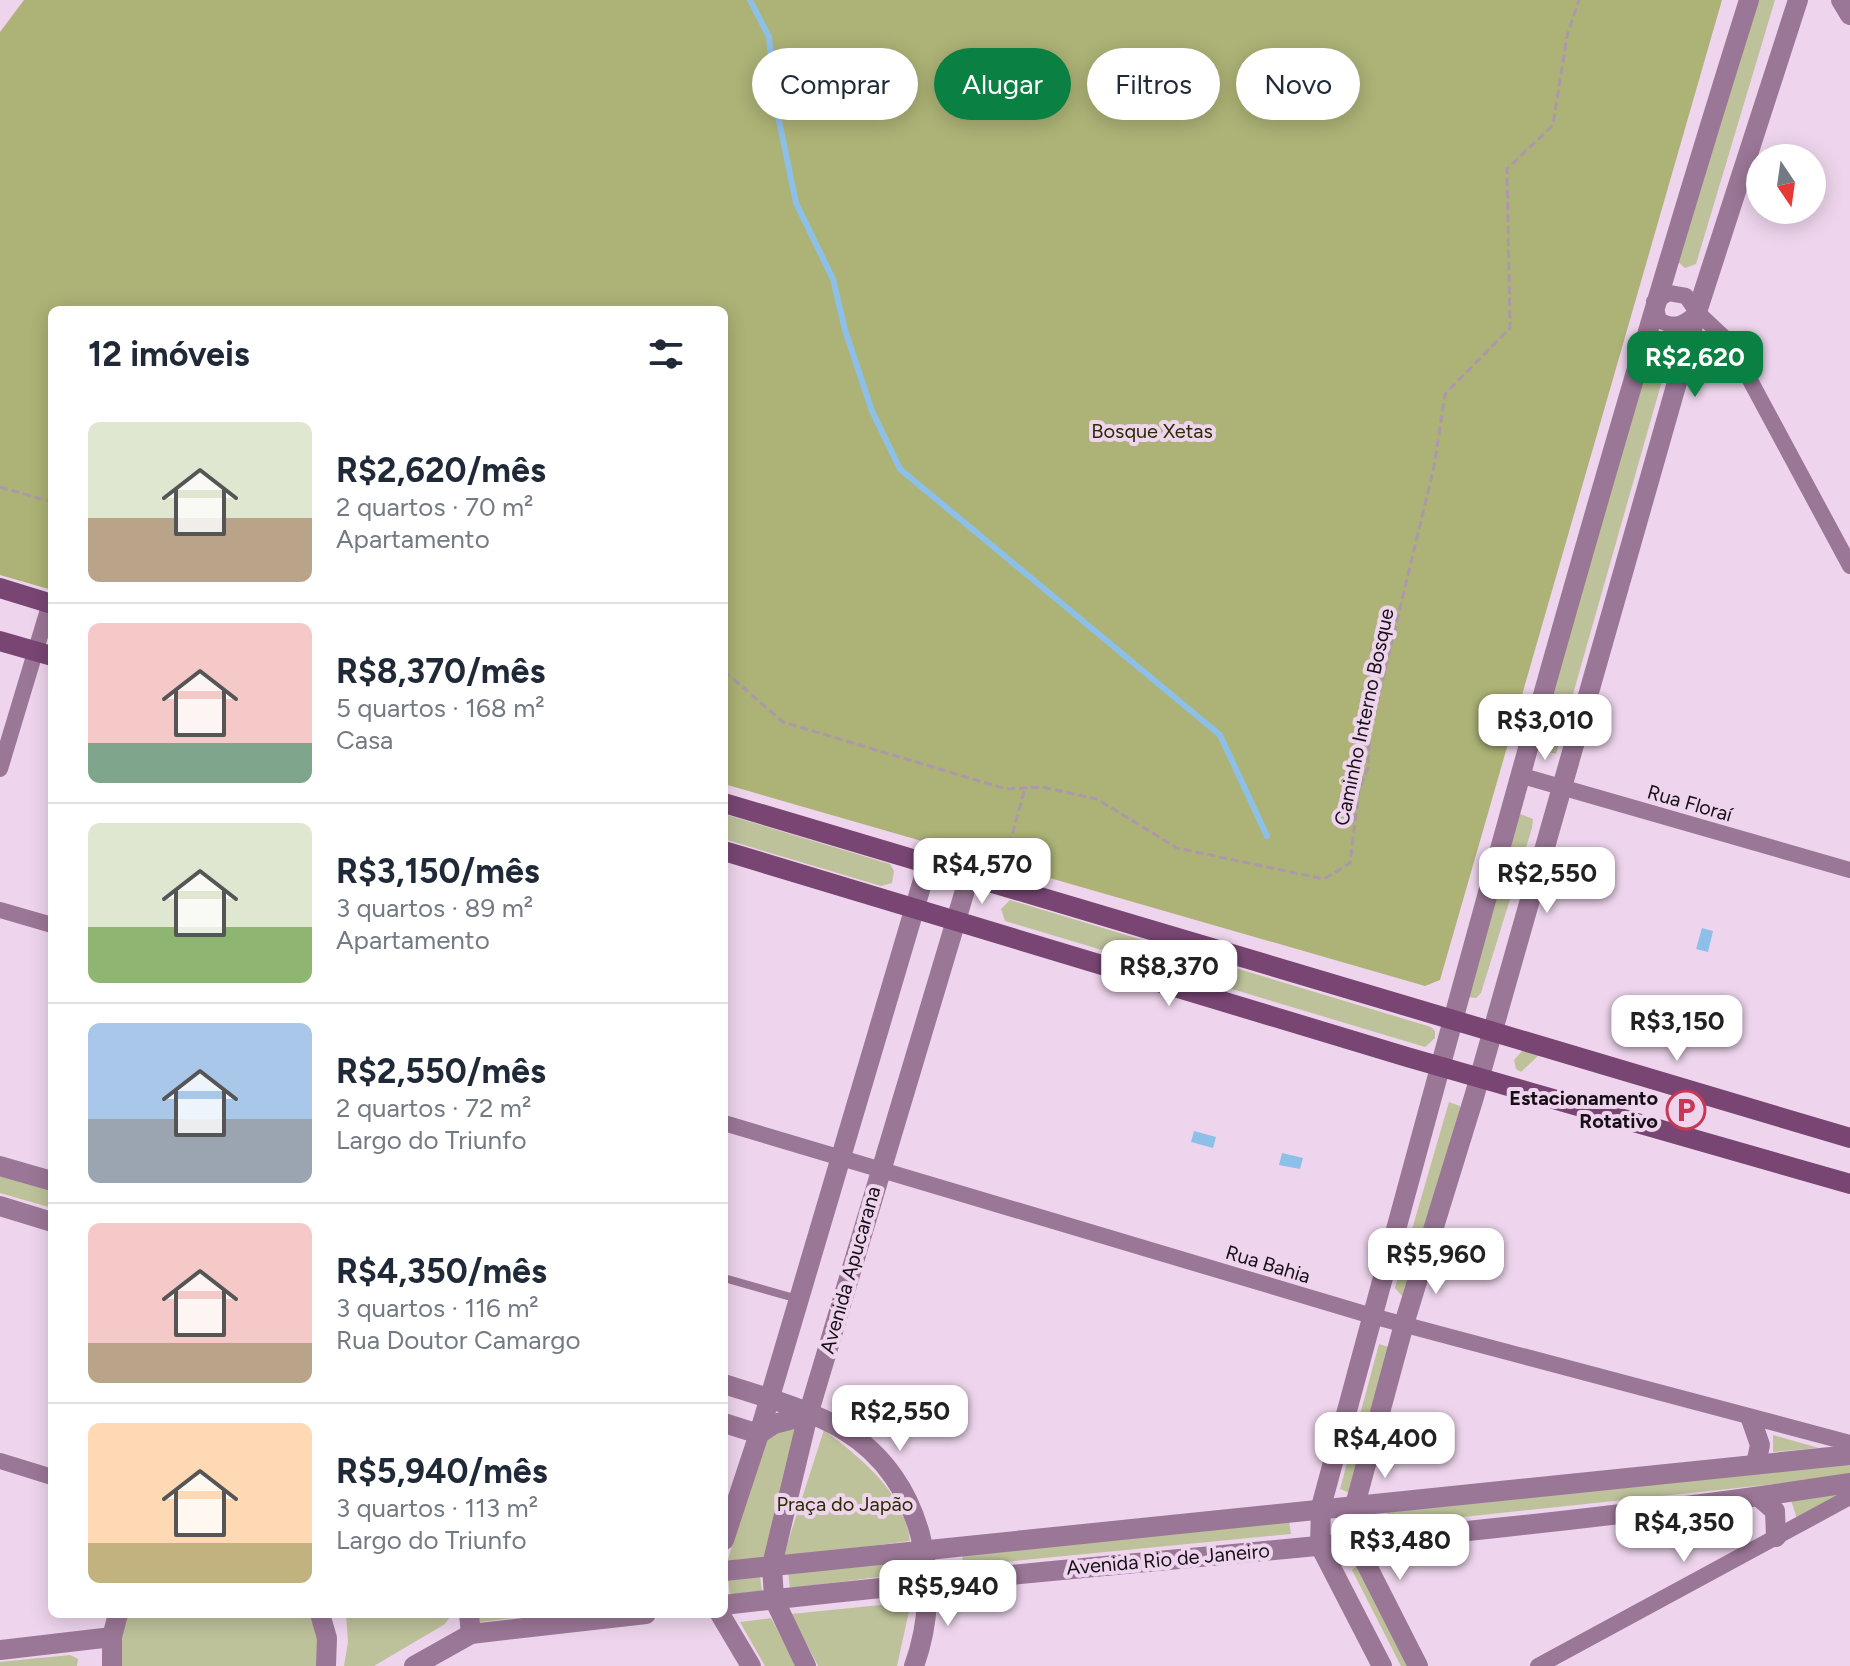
<!DOCTYPE html>
<html lang="pt">
<meta charset="utf-8">
<style>
:root{--surface:#fff;--page:#f6f6f7;--text:#1f2937;--muted:#747a83;--line:#e0e1e3;--accent:#0b8043}
body{margin:0;font-family:Figtree,sans-serif;background:var(--page);color:var(--text);height:100vh;display:flex;flex-direction:column;font-size:30px;white-space:nowrap}
*{box-sizing:border-box;margin:0}
p{font-size:26px;color:var(--muted)}
.icon{flex:none;width:44px;height:44px;fill:none;stroke:currentColor;stroke-width:2;stroke-linecap:round;stroke-linejoin:round}
.map{position:relative;flex:1;overflow:hidden}
.drawer{position:absolute;left:48px;top:306px;width:680px;height:1312px;display:flex;flex-direction:column;background:var(--surface);border-radius:12px;box-shadow:0 4px 20px #0003}
.drawer>*{flex:none}
.banner{position:absolute;left:752px;top:48px;width:760px;height:72px;display:flex;gap:16px}
.needle{width:52px;rotate:167deg}
.buttons{position:absolute;left:1746px;top:144px;display:grid;gap:16px}
.buttons a{display:grid;place-items:center;width:80px;height:80px;border-radius:50%;background:var(--surface);box-shadow:0 4px 20px #0003;font-size:40px}
.price{position:absolute;translate:-50% -68px;padding:0 18px;border-radius:16px;background:#fff;color:#222;font-size:26px;line-height:52px;filter:drop-shadow(0 2px 4px #0008)}
.price::after{content:'';position:absolute;left:50%;top:48px;width:24px;height:18px;margin-left:-12px;background:inherit;clip-path:polygon(0 0,100% 0,50% 100%)}
.price.current{background:var(--accent);color:#fff}
ul{padding:0;list-style:none}
li{display:flex;align-items:center;gap:24px;height:200px;padding:0 40px}
li+li{border-top:2px solid var(--line)}
li span{display:grid;place-items:center;flex:none;width:224px;height:160px;border-radius:12px;color:#555}
li>.icon{margin-inline-start:auto}
span .icon{width:96px;height:96px;fill:#fffc;stroke-width:1}
li b{font-size:34px}
h2{display:flex;justify-content:space-between;align-items:center;height:96px;padding:0 40px;font-size:34px}
.chip{padding:0 28px;border-radius:36px;background:var(--surface);box-shadow:0 4px 20px #0003;font-size:28px;line-height:72px}
.chip.current{background:var(--accent);color:#fff}
.map>svg:first-child{display:block}
</style>
<div class="map">
<svg width="1850" height="1666" viewBox="0 0 1850 1666">
<rect width="100%" height="100%" fill="#eed5ed"/>
<g fill="#bec29a">
<path d="M 1754,0 L 1775,0 L 1696,264 L 1685,268 L 1678,262 Z"/>
<path d="M 1653,337 L 1673,342 L 1556,754 L 1535,748 Z"/>
<path d="M 1518,813 L 1533,819 L 1532,828 L 1481,993 L 1476,998 L 1468,997 Z"/>
<path d="M 724,814 L 890,864 L 894,871 L 892,883 L 881,886 L 724,839 Z"/>
<path d="M 1010,900 L 1431,1027 L 1435,1031 L 1435,1038 L 1425,1047 L 1005,921 L 1001,909 Z"/>
<path d="M 1523,1050 L 1540,1054 L 1521,1072 L 1516,1069 L 1514,1060 Z"/>
<path d="M 1449,1102 L 1460,1106 L 1460,1111 L 1407,1296 L 1402,1296 L 1395,1288 Z"/>
<path d="M 0,1175 L 52,1191 L 52,1208 L 0,1193 Z"/>
<path d="M 1379,1344 L 1392,1348 L 1350,1493 L 1340,1489 Z"/>
<path d="M 787,1428 L 810,1428 L 768,1557 L 727,1562 L 765,1440 Z"/>
<path d="M 824,1430 C 862,1459 903,1491 910,1541 L 783,1557 Z"/>
<path d="M 1773,1435 L 1819,1448 L 1773,1452 Z"/>
<path d="M 1850,1462 L 1850,1476 L 1388,1525 L 1387,1512 Z"/>
<path d="M 1850,1490 L 1797,1519 L 1791,1500 Z"/>
<path d="M 1289,1521 L 1291,1534 L 963,1566 L 962,1552 Z"/>
<path d="M 910,1557 L 912,1573 L 790,1588 L 788,1572 Z"/>
<path d="M 1358,1565 L 1415,1666 L 1401,1666 L 1352,1570 Z"/>
<path d="M 760,1576 L 762,1591 L 730,1595 L 728,1579 Z"/>
<path d="M 911,1602 L 897,1666 L 818,1666 L 791,1614 Z"/>
<path d="M 127,1614 L 312,1614 L 319,1642 L 318,1666 L 120,1666 L 119,1651 Z"/>
<path d="M 346,1614 L 448,1614 L 449,1618 L 445,1624 L 374,1666 L 344,1666 L 348,1642 Z"/>
<path d="M 479,1614 L 545,1614 L 480,1622 Z"/>
<path d="M 771,1618 L 797,1666 L 765,1666 L 740,1622 Z"/>
<path d="M 70,1655 L 78,1659 L 77,1666 L 0,1666 L 0,1662 Z"/>
</g>
<path fill="#adb276" d="M 24,0 L 1722,0 L 1440,980 L 1425,986 L 724,784 L 724,310 L 52,310 L 52,590 L 0,575 L 0,32 Z"/>
<g fill="#8dc0e9">
<path d="M 1702,928 L 1713,931 L 1708,952 L 1696,949 Z"/>
<path d="M 1194,1131 L 1216,1137 L 1213,1148 L 1191,1142 Z"/>
<path d="M 1282,1153 L 1303,1158 L 1300,1169 L 1279,1165 Z"/>
</g>
<g fill="none" stroke-linecap="round" stroke-linejoin="round">
<path stroke="#8dc0e9" stroke-width="6" d="M 750,0 L 769,37 L 775,101 L 796,203 L 833,279 L 845,330 L 872,411 L 900,469 L 1220,735 L 1267,836"/>
<g stroke="#ac98ab" stroke-width="3" stroke-dasharray="8 4" stroke-linecap="butt">
<path d="M 0,487 L 52,502"/>
<path d="M 724,671 L 783,722 L 1006,789 L 1042,787 L 1097,799 L 1177,848 L 1324,879 L 1350,863 L 1359,791 L 1368,767 L 1370,733 L 1434,467 L 1445,394 L 1510,328 L 1507,169 L 1553,125 L 1567,36 L 1579,0"/>
<path d="M 995,865 L 1011,839 L 1025,788"/>
</g>
<path stroke="#9b7797" stroke-width="8" d="M 724,1278 L 798,1299"/>
<g stroke="#9b7797" stroke-width="16">
<path d="M 1697,312 C 1685,324 1674,329 1659,320 L 1654,302 L 1669,293 L 1686,296 L 1697,312 L 1730,343 L 1850,566"/>
<path d="M 0,769 L 50,603"/>
<path d="M 1519,775 L 1850,870"/>
<path d="M 0,910 L 52,925"/>
<path d="M 724,1123 L 1372,1316 L 1850,1443"/>
<path d="M 0,1461 L 52,1477"/>
<path d="M 1538,1666 L 1850,1497"/>
</g>
<g stroke="#9b7797" stroke-width="20">
<path d="M 1841,0 L 1850,15"/>
<path d="M 0,1166 L 52,1181"/>
<path d="M 0,1206 L 52,1222"/>
<path d="M 724,1384 C 764,1397 809,1409 845,1431 C 924,1479 944,1584 914,1666"/>
<path d="M 1751,1419 L 1760,1445 L 1756,1464"/>
<path d="M 724,1423 L 759,1434"/>
<path d="M 759,1434 L 774,1424 L 808,1415"/>
<path d="M 1759,1497 L 1775,1511 L 1776,1537"/>
<path d="M 724,1540 L 759,1434 L 928,863"/>
<path d="M 724,1571 L 1850,1455"/>
<path d="M 724,1605 C 1099,1561 1477,1540 1850,1483"/>
<path d="M 320,1614 L 327,1638 L 326,1666"/>
<path d="M 469,1614 L 471,1634"/>
<path d="M 720,1614 L 751,1666"/>
<path d="M 0,1650 L 112,1637"/>
<path d="M 112,1666 L 112,1637 L 118,1614"/>
<path d="M 414,1666 L 471,1634 L 646,1614"/>
<path d="M 806,1666 L 774,1599 L 772,1565 L 808,1415 L 969,877"/>
<path d="M 1382,1666 L 1320,1546 L 1321,1507 C 1457,1003 1592,499 1749,0"/>
<path d="M 1418,1666 L 1355,1542 L 1355,1505 L 1404,1324 L 1474,1097 L 1697,312 L 1798,0"/>
</g>
<g stroke="#794674" stroke-width="20">
<path d="M 0,588 L 52,604"/>
<path d="M 0,641 L 52,656"/>
<path d="M 724,803 L 1850,1138"/>
<path d="M 724,851 L 1407,1057 L 1850,1184"/>
</g>
</g>
<defs>
<symbol id="parking-ring" viewBox="-11 -11 22 22"><circle r="9.5" fill="#eed5ed" stroke="#c83854" stroke-width="1.5"/><path d="M-3.5-5.5H1a3.5 3.5 0 0 1 0 7H-1V5.5H-3.5ZM-1-3.4V-.6H.8a1.4 1.4 0 0 0 0-2.8Z" fill="#c83854"/></symbol>
</defs>
<g fill-rule="evenodd">
<use href="#parking-ring" x="1664" y="1088" width="44" height="44"/>
</g>
<g text-anchor="middle" stroke-width="8" stroke-linejoin="round" paint-order="stroke">
<g font-size="20" fill="#2b2c00" stroke="#eed5ed">
<text x="1152" y="438">Bosque Xetas</text>
<text x="845" y="1511">Praça do Japão</text>
</g>
<g font-size="20" fill="#170f17" stroke="#eed5ed">
<text transform="translate(1364 717) rotate(-78)" y="7">Caminho Interno Bosque</text>
<text transform="translate(1690 803) rotate(16)" y="7">Rua Floraí</text>
<text transform="translate(1268 1264) rotate(17)" y="7">Rua Bahia</text>
<text transform="translate(850 1270) rotate(-74)" y="7">Avenida Apucarana</text>
<text transform="translate(1168 1559) rotate(-5)" y="7">Avenida Rio de Janeiro</text>
</g>
<g font-size="20" font-weight="bold" fill="#170f17" stroke="#eed5ed" text-anchor="end">
<text x="1658" y="1105">Estacionamento<tspan x="1658" dy="23">Rotativo</tspan></text>
</g>
</g>
</svg>
<div class="buttons">
<a><svg class="needle" viewBox="-14 -14 28 28"><path d="M0-13l5 13h-10z" fill="#e53935"/><path d="M0 13l5-13h-10z" fill="#747a83"/></svg></a>
</div>
<b class="price current" style="left:1695px;top:399px">R$2,620</b>
<b class="price" style="left:1545px;top:762px">R$3,010</b>
<b class="price" style="left:982px;top:906px">R$4,570</b>
<b class="price" style="left:1547px;top:915px">R$2,550</b>
<b class="price" style="left:1169px;top:1008px">R$8,370</b>
<b class="price" style="left:1677px;top:1063px">R$3,150</b>
<b class="price" style="left:1436px;top:1296px">R$5,960</b>
<b class="price" style="left:900px;top:1453px">R$2,550</b>
<b class="price" style="left:1385px;top:1480px">R$4,400</b>
<b class="price" style="left:1684px;top:1564px">R$4,350</b>
<b class="price" style="left:1400px;top:1582px">R$3,480</b>
<b class="price" style="left:948px;top:1628px">R$5,940</b>
<div class="banner">
<a class="chip">Comprar</a>
<a class="chip current">Alugar</a>
<a class="chip">Filtros</a>
<a class="chip">Novo</a>
</div>
<section class="drawer">
<h2>12 imóveis<svg class="icon" aria-label="filters" viewBox="0 0 24 24"><path d="M4 7h16M4 17h16"/><circle cx="9" cy="7" r="2"/><circle cx="15" cy="17" r="2"/></svg></h2>
<ul>
<li><span style="background:linear-gradient(#dfe7d0 60%,#b9a48a 0)"><svg class="icon" aria-label="home" viewBox="0 0 24 24"><path d="M3 11l9-7 9 7M6 9v11h12V9"/></svg></span><div><b>R$2,620/mês</b><p>2 quartos · 70 m²</p><p>Apartamento</p></div></li>
<li><span style="background:linear-gradient(#f6c9c9 75%,#7fa58c 0)"><svg class="icon" aria-label="home" viewBox="0 0 24 24"><path d="M3 11l9-7 9 7M6 9v11h12V9"/></svg></span><div><b>R$8,370/mês</b><p>5 quartos · 168 m²</p><p>Casa</p></div></li>
<li><span style="background:linear-gradient(#dfe7d0 65%,#8fb573 0)"><svg class="icon" aria-label="home" viewBox="0 0 24 24"><path d="M3 11l9-7 9 7M6 9v11h12V9"/></svg></span><div><b>R$3,150/mês</b><p>3 quartos · 89 m²</p><p>Apartamento</p></div></li>
<li><span style="background:linear-gradient(#a9c7e8 60%,#9aa5b1 0)"><svg class="icon" aria-label="home" viewBox="0 0 24 24"><path d="M3 11l9-7 9 7M6 9v11h12V9"/></svg></span><div><b>R$2,550/mês</b><p>2 quartos · 72 m²</p><p>Largo do Triunfo</p></div></li>
<li><span style="background:linear-gradient(#f6c9c9 75%,#b9a48a 0)"><svg class="icon" aria-label="home" viewBox="0 0 24 24"><path d="M3 11l9-7 9 7M6 9v11h12V9"/></svg></span><div><b>R$4,350/mês</b><p>3 quartos · 116 m²</p><p>Rua Doutor Camargo</p></div></li>
<li><span style="background:linear-gradient(#ffd9b3 75%,#c2b280 0)"><svg class="icon" aria-label="home" viewBox="0 0 24 24"><path d="M3 11l9-7 9 7M6 9v11h12V9"/></svg></span><div><b>R$5,940/mês</b><p>3 quartos · 113 m²</p><p>Largo do Triunfo</p></div></li>
</ul>
</section>
</div>
